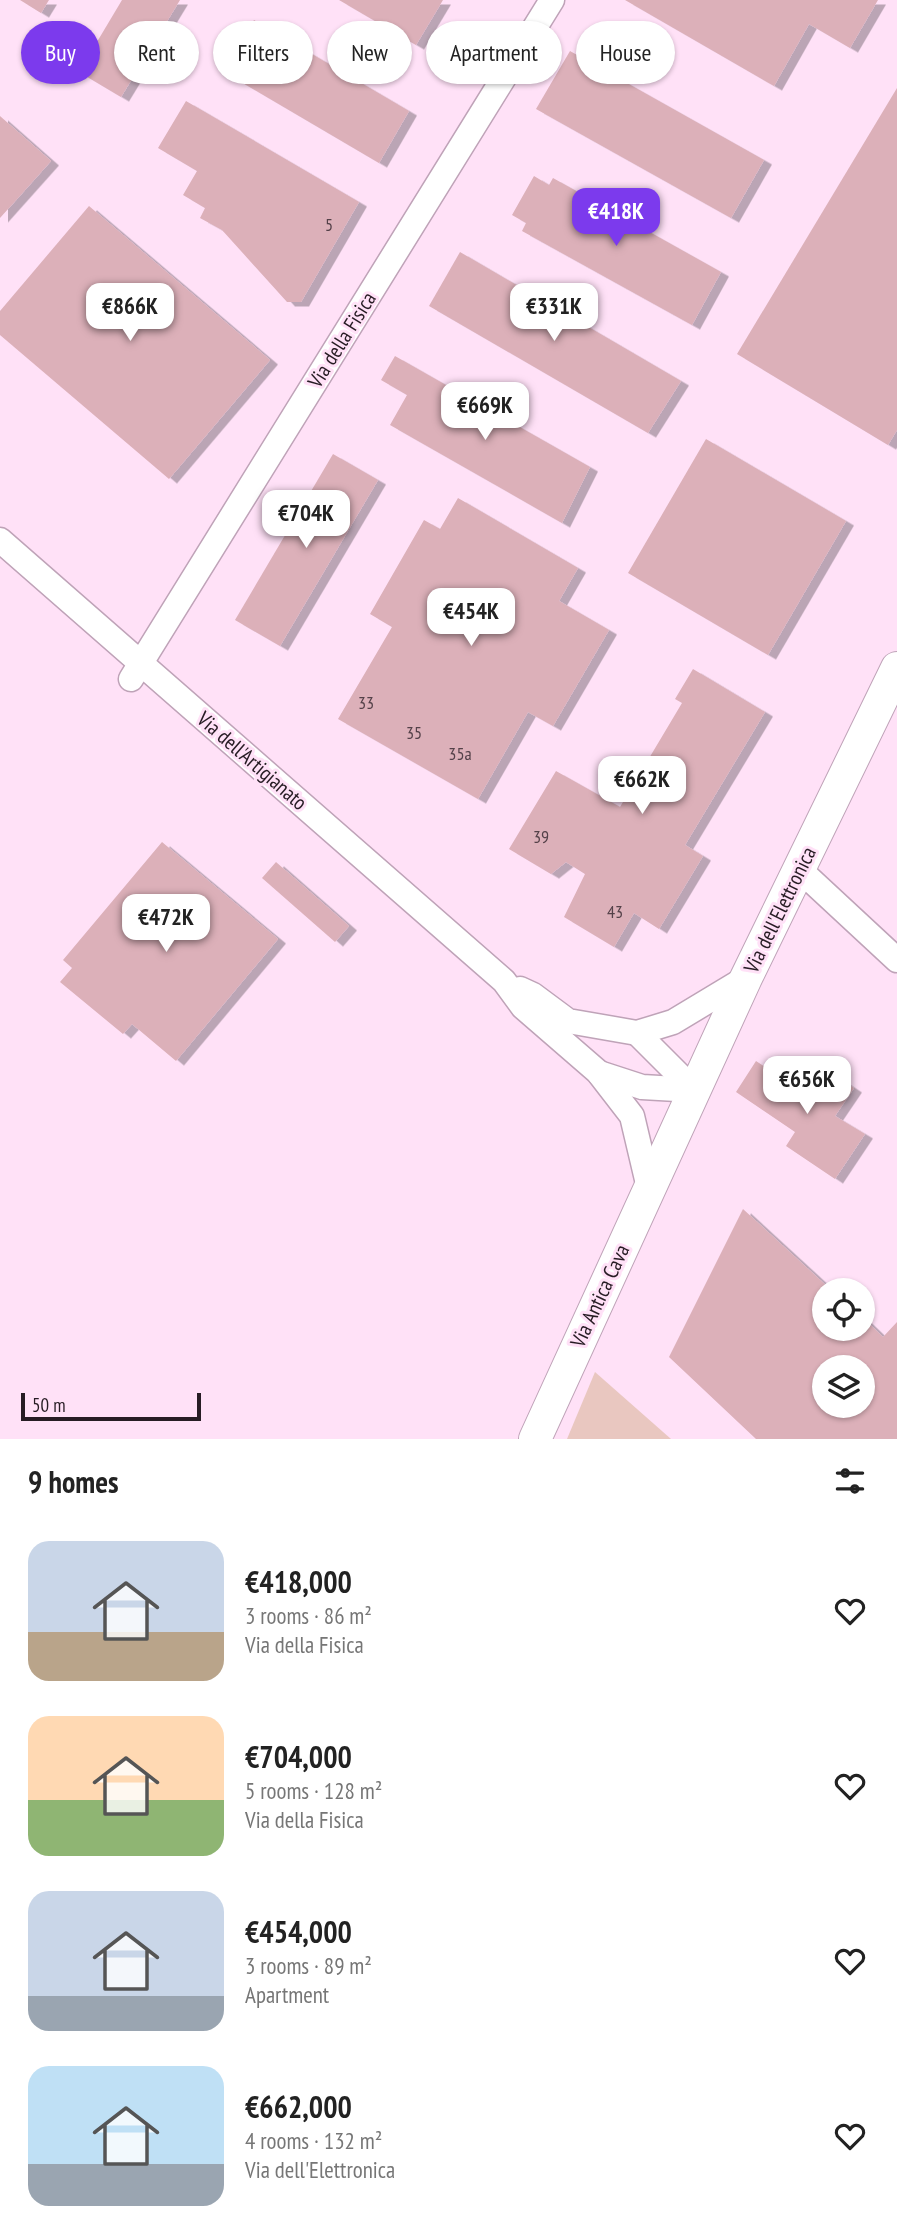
<!DOCTYPE html>
<meta charset="utf-8">
<style>
:root{--surface:#fff;--page:#f2f2f2;--text:#222;--muted:#767676;--accent:#7c3aed}
body{margin:0;font-family:"PT Sans Narrow",sans-serif;background:var(--page);color:var(--text);height:100vh;display:flex;flex-direction:column;font-size:26px;white-space:nowrap}
*{box-sizing:border-box;margin:0}
p{font-size:23px;color:var(--muted)}
.icon{flex:none;width:38px;height:38px;fill:none;stroke:currentColor;stroke-width:2;stroke-linecap:round;stroke-linejoin:round}
.map{position:relative;height:1439px;overflow:hidden}
.details{display:flex;flex-direction:column;background:var(--surface);flex:1}
.details>*{flex:none}
.guide{position:absolute;left:21px;top:21px;width:856px;height:63px;display:flex;gap:14px}
.controls{position:absolute;left:812px;top:1278px;display:grid;gap:14px}
.controls a{display:grid;place-items:center;width:63px;height:63px;border-radius:50%;background:var(--surface);box-shadow:0 2px 5px #0004;font-size:35px}
.scale{position:absolute;left:21px;bottom:18px;width:180px;box-sizing:border-box;padding-left:7px;border:4px solid #271c24;border-top:0;font-size:19px;line-height:24px;white-space:nowrap;color:#271c24;-webkit-text-stroke:5px #ffe1f7;paint-order:stroke}
.price{position:absolute;translate:-50% -60px;padding:0 16px;border-radius:14px;background:#fff;color:#222;font-size:23px;line-height:46px;filter:drop-shadow(0 2px 4px #0008)}
.price::after{content:'';position:absolute;left:50%;top:42px;width:21px;height:16px;margin-left:-10px;background:inherit;clip-path:polygon(0 0,100% 0,50% 100%)}
.price.selected{background:var(--accent);color:#fff}
ul{padding:0;list-style:none}
li{display:flex;align-items:center;gap:21px;height:175px;padding:0 28px}
li span{display:grid;place-items:center;flex:none;width:196px;height:140px;border-radius:21px;color:#555}
li>.icon{margin-inline-start:auto}
span .icon{width:84px;height:84px;fill:#fffc;stroke-width:1}
li b{font-size:30px}
h2{display:flex;justify-content:space-between;align-items:center;height:84px;padding:0 28px;font-size:30px}
.tag{padding:0 24px;border-radius:32px;background:var(--surface);box-shadow:0 2px 5px #0004;font-size:24px;line-height:63px}
.tag.selected{background:var(--accent);color:#fff}
.map>svg:first-child{display:block}
</style>
<div class="map">
<svg width="897" height="1439" viewBox="0 0 897 1439">
<defs>
<filter id="shadow"><feDropShadow dx="8" dy="4.5" stdDeviation="0" flood-color="#0004"/></filter>
</defs>
<rect width="100%" height="100%" fill="#ffe1f7"/>
<path fill="#e9c7c0" d="M 595,1372 L 671,1439 L 567,1439 Z"/>
<g fill="#dcb0b9" fill-rule="evenodd" filter="url(#shadow)">
<path d="M 20,0 L 49,0 L 41,13 Z"/>
<path d="M 122,0 L 180,0 L 121,97 L 79,72 Z"/>
<path d="M 339,0 L 443,0 L 416,45 Z"/>
<path d="M 625,0 L 878,0 L 850,48 L 809,24 L 774,86 Z"/>
<path d="M 254,20 L 409,111 L 379,163 L 224,72 Z"/>
<path d="M 570,51 L 764,160 L 731,218 L 536,109 Z"/>
<path d="M 897,88 L 897,430 L 888,445 L 737,354 Z"/>
<path d="M 186,101 L 359,202 L 301,302 L 287,302 L 222,230 L 200,218 L 205,208 L 183,195 L 197,171 L 158,148 Z"/>
<path d="M 0,116 L 51,161 L 0,218 Z"/>
<path d="M 534,176 L 549,185 L 553,178 L 721,272 L 692,325 L 522,231 L 526,223 L 512,215 Z"/>
<path d="M 89,206 L 270,360 L 169,479 L 0,335 L 0,311 Z"/>
<path d="M 460,252 L 681,381 L 648,433 L 429,306 Z"/>
<path d="M 395,356 L 590,467 L 562,523 L 390,425 L 407,395 L 381,380 Z"/>
<path d="M 706,439 L 846,521 L 768,655 L 628,573 Z"/>
<path d="M 333,454 L 378,480 L 280,646 L 235,620 Z"/>
<path d="M 458,498 L 578,568 L 559,601 L 609,630 L 553,726 L 528,712 L 478,799 L 338,719 L 392,627 L 370,614 L 424,520 L 440,529 Z"/>
<path d="M 693,669 L 765,712 L 685,845 L 703,856 L 659,929 L 634,913 L 614,947 L 564,917 L 585,874 L 566,862 L 551,874 L 509,849 L 556,771 L 620,807 L 682,703 L 675,699 Z"/>
<path d="M 162,842 L 278,939 L 176,1061 L 132,1024 L 123,1034 L 60,982 L 72,968 L 63,960 Z"/>
<path d="M 276,862 L 349,926 L 335,942 L 262,878 Z"/>
<path d="M 756,1061 L 812,1098 L 830,1072 L 854,1088 L 835,1116 L 865,1134 L 835,1179 L 786,1146 L 795,1132 L 736,1092 Z"/>
<path d="M 743,1209 L 831,1290 L 824,1290 L 824,1328 L 863,1328 L 863,1318 L 883,1337 L 897,1322 L 897,1439 L 756,1439 L 669,1357 ZM 824,1367 L 863,1367 L 863,1405 L 824,1405 Z"/>
</g>
<g fill="none" stroke-linecap="round" stroke-linejoin="round">
<defs>
<g id="minor">
<path d="M 0,540 L 504,981 L 523,1007 L 598,1072 L 632,1116 L 649,1188"/>
<path d="M 131,679 L 552,0"/>
<path d="M 800,870 L 897,960"/>
<path d="M 520,989 L 533,995 L 568,1021 L 637,1033 L 673,1022 L 746,978"/>
<path d="M 637,1033 L 694,1090"/>
<path d="M 599,1073 L 642,1087 L 694,1090"/>
</g>
<path id="tertiary" d="M 535,1439 L 746,978 L 897,668"/>
</defs>
<use href="#minor" stroke="#bfa3b8" stroke-width="27"/>
<use href="#tertiary" stroke="#bfa3b8" stroke-width="34"/>
<use href="#minor" stroke="#fff" stroke-width="24"/>
<use href="#tertiary" stroke="#fff" stroke-width="32"/>
</g>
<g text-anchor="middle" stroke-width="6" stroke-linejoin="round" paint-order="stroke">
<g font-size="18" fill="#544149">
<text x="329" y="231">5</text>
<text x="366" y="709">33</text>
<text x="414" y="739">35</text>
<text x="460" y="760">35a</text>
<text x="541" y="843">39</text>
<text x="615" y="918">43</text>
</g>
<g font-size="21" fill="#271c24" stroke="#ffe1f7">
<text transform="translate(342 340) rotate(-58)" y="7">Via della Fisica</text>
<text transform="translate(252 761) rotate(41)" y="7">Via dell'Artigianato</text>
<text transform="translate(780 910) rotate(-64)" y="7">Via dell'Elettronica</text>
<text transform="translate(600 1296) rotate(-65)" y="7">Via Antica Cava</text>
</g>
</g>
</svg>
<div class="controls">
<a><svg class="icon" aria-label="locate" viewBox="0 0 24 24"><circle cx="12" cy="12" r="6"/><path d="M12 2v4M12 18v4M2 12h4M18 12h4"/></svg></a>
<a><svg class="icon" aria-label="layers" viewBox="0 0 24 24"><path d="M12 4l9 5-9 5-9-5zM3 14l9 5 9-5"/></svg></a>
</div>
<div class="scale">50 m</div>
<b class="price selected" style="left:616px;top:248px">€418K</b>
<b class="price" style="left:130px;top:343px">€866K</b>
<b class="price" style="left:554px;top:343px">€331K</b>
<b class="price" style="left:485px;top:442px">€669K</b>
<b class="price" style="left:306px;top:550px">€704K</b>
<b class="price" style="left:471px;top:648px">€454K</b>
<b class="price" style="left:642px;top:816px">€662K</b>
<b class="price" style="left:166px;top:954px">€472K</b>
<b class="price" style="left:807px;top:1116px">€656K</b>
<div class="guide">
<a class="tag selected">Buy</a>
<a class="tag">Rent</a>
<a class="tag">Filters</a>
<a class="tag">New</a>
<a class="tag">Apartment</a>
<a class="tag">House</a>
</div>
</div>
<section class="details">
<h2>9 homes<svg class="icon" aria-label="filters" viewBox="0 0 24 24"><path d="M4 7h16M4 17h16"/><circle cx="9" cy="7" r="2"/><circle cx="15" cy="17" r="2"/></svg></h2>
<ul>
<li><span style="background:linear-gradient(#c9d6e8 65%,#b9a48a 0)"><svg class="icon" aria-label="home" viewBox="0 0 24 24"><path d="M3 11l9-7 9 7M6 9v11h12V9"/></svg></span><div><b>€418,000</b><p>3 rooms · 86 m²</p><p>Via della Fisica</p></div><svg class="icon" aria-label="heart" viewBox="0 0 24 24"><path d="M12 20l-8-8c-3-5 5-10 8-4 3-6 11-1 8 4z"/></svg></li>
<li><span style="background:linear-gradient(#ffd9b3 60%,#8fb573 0)"><svg class="icon" aria-label="home" viewBox="0 0 24 24"><path d="M3 11l9-7 9 7M6 9v11h12V9"/></svg></span><div><b>€704,000</b><p>5 rooms · 128 m²</p><p>Via della Fisica</p></div><svg class="icon" aria-label="heart" viewBox="0 0 24 24"><path d="M12 20l-8-8c-3-5 5-10 8-4 3-6 11-1 8 4z"/></svg></li>
<li><span style="background:linear-gradient(#c9d6e8 75%,#9aa5b1 0)"><svg class="icon" aria-label="home" viewBox="0 0 24 24"><path d="M3 11l9-7 9 7M6 9v11h12V9"/></svg></span><div><b>€454,000</b><p>3 rooms · 89 m²</p><p>Apartment</p></div><svg class="icon" aria-label="heart" viewBox="0 0 24 24"><path d="M12 20l-8-8c-3-5 5-10 8-4 3-6 11-1 8 4z"/></svg></li>
<li><span style="background:linear-gradient(#bfe0f5 70%,#9aa5b1 0)"><svg class="icon" aria-label="home" viewBox="0 0 24 24"><path d="M3 11l9-7 9 7M6 9v11h12V9"/></svg></span><div><b>€662,000</b><p>4 rooms · 132 m²</p><p>Via dell'Elettronica</p></div><svg class="icon" aria-label="heart" viewBox="0 0 24 24"><path d="M12 20l-8-8c-3-5 5-10 8-4 3-6 11-1 8 4z"/></svg></li>
</ul>
</section>
